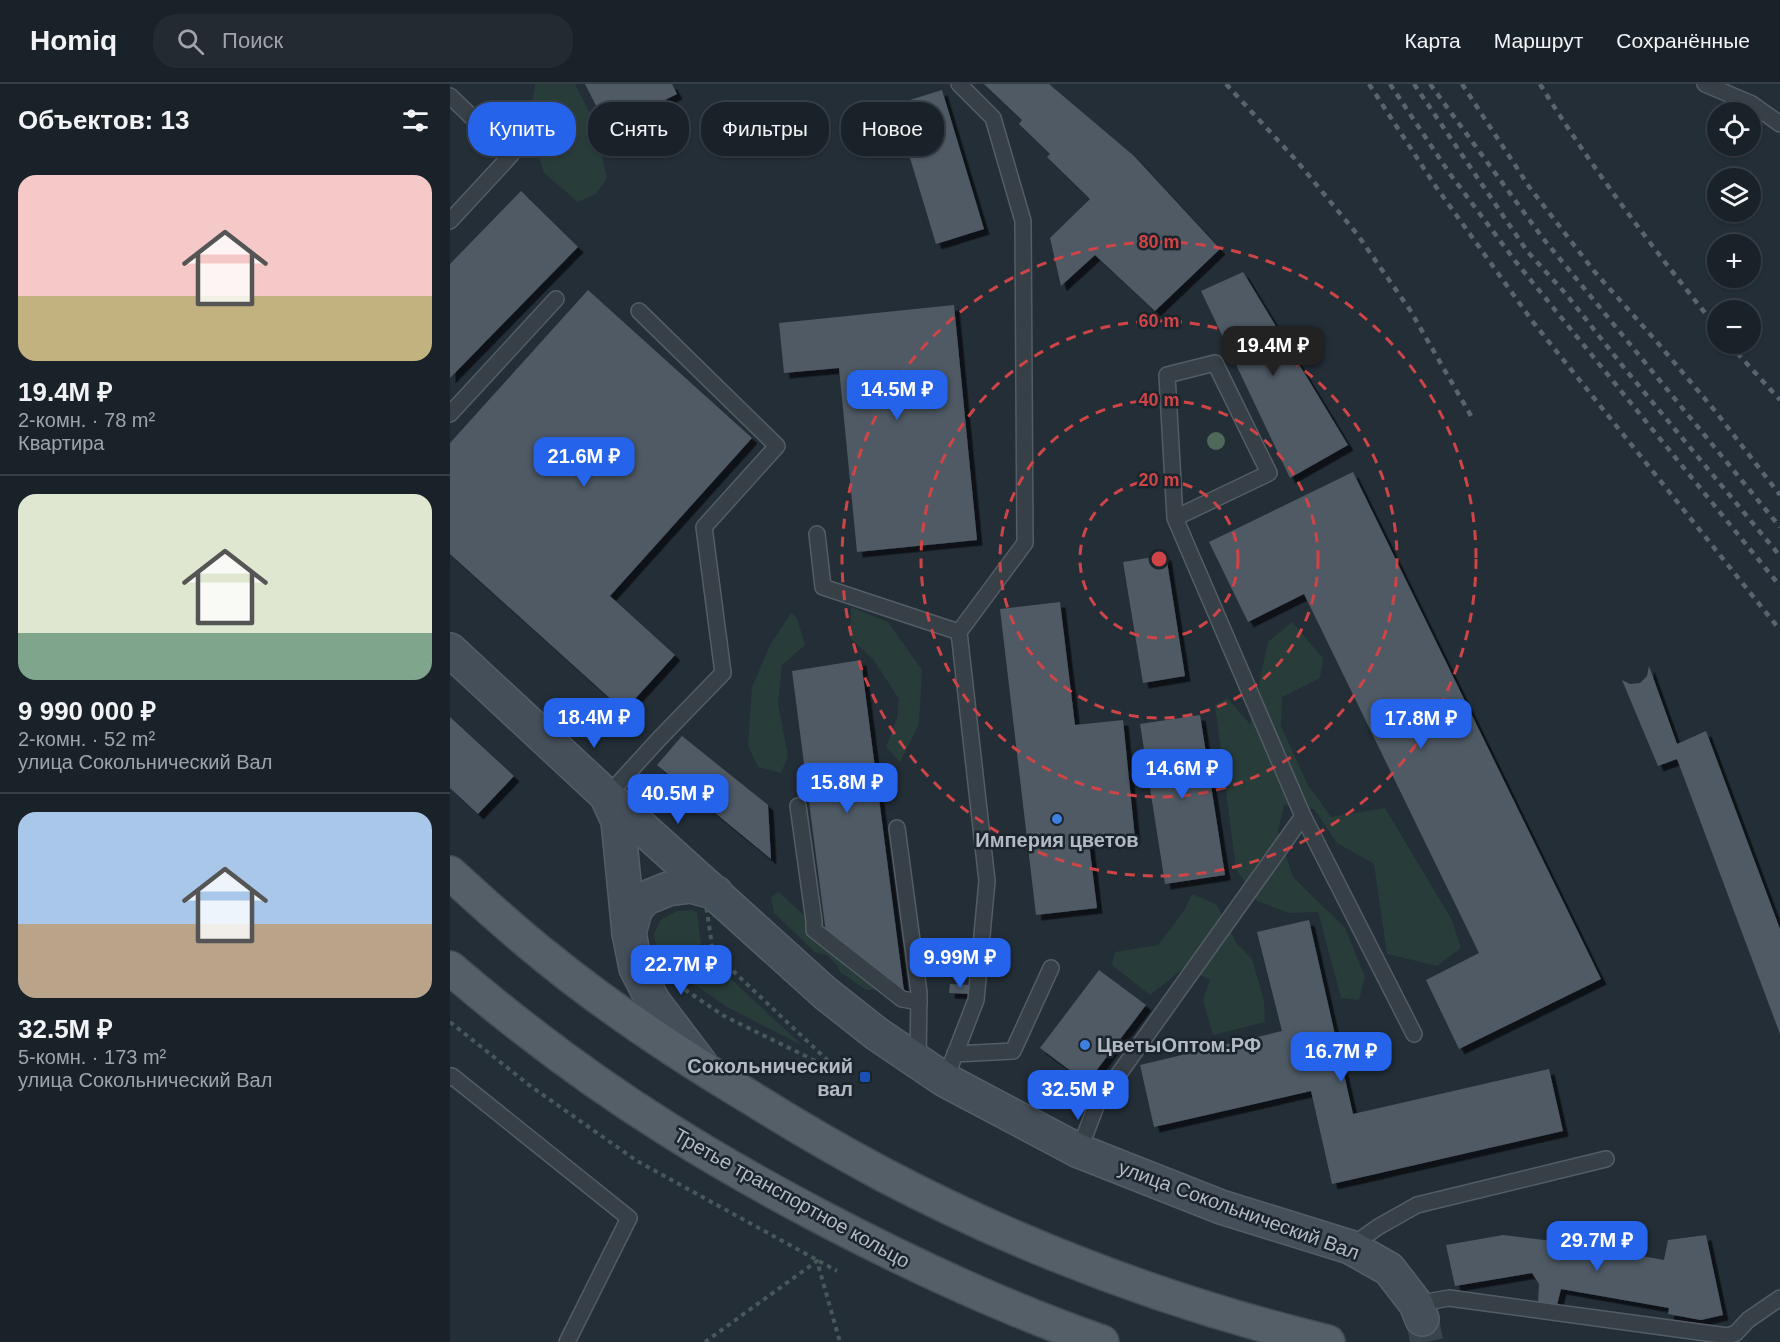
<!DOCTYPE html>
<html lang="ru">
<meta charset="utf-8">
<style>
:root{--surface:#1a2229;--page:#232a31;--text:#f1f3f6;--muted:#9fa4a8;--line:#383f46;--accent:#2563eb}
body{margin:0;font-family:Arial,sans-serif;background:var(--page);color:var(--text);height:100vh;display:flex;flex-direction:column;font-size:22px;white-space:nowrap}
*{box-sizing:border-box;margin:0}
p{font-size:20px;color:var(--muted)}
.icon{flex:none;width:33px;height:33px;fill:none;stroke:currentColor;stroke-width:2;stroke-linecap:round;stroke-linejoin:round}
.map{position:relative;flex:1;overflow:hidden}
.details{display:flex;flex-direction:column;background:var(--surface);width:450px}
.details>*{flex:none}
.guide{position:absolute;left:18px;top:18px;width:570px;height:54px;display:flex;gap:12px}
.fabs{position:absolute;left:1257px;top:18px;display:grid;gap:12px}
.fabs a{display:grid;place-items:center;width:54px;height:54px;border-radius:50%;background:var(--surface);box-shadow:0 2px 4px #0004,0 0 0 2px var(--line);font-size:30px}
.price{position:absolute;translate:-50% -51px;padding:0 14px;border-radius:12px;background:var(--accent);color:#fff;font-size:20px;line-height:39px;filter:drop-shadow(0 2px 3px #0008)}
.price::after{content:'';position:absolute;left:50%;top:36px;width:18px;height:14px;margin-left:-9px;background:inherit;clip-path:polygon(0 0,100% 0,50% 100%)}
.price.current{background:#222;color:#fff}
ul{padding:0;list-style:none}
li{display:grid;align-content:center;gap:12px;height:318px;padding:0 18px}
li+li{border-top:2px solid var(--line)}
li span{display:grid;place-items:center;height:186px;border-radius:18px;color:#555}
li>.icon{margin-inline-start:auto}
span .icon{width:108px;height:108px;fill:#fffc;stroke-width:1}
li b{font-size:26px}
h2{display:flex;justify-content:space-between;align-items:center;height:72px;padding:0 18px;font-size:26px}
.chip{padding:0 21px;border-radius:24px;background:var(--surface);box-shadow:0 2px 4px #0004,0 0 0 2px var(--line);font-size:21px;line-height:54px}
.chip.current{background:var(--accent);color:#fff}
header{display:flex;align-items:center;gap:36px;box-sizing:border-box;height:84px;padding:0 30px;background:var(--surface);border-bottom:2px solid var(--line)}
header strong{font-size:28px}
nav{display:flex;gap:33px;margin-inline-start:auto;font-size:21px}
.search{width:420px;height:54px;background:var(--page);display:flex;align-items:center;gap:15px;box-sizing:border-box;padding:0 21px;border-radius:24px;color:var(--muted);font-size:22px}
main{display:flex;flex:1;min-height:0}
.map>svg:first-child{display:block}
</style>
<header>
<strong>Homiq</strong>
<div class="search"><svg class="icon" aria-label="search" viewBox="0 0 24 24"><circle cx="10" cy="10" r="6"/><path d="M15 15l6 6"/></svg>Поиск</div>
<nav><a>Карта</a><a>Маршрут</a><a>Сохранённые</a></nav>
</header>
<main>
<section class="details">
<h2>Объектов: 13<svg class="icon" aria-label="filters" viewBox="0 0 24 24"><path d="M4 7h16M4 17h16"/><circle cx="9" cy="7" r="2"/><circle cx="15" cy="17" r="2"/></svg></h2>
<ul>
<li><span style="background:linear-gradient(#f6c9c9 65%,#c2b280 0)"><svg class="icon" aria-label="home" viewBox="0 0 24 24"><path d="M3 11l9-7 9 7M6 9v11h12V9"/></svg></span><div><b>19.4M ₽</b><p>2-комн. · 78 m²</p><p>Квартира</p></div></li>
<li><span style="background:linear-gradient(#dfe7d0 75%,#7fa58c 0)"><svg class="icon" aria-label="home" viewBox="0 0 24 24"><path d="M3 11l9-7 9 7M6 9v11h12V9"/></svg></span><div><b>9 990 000 ₽</b><p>2-комн. · 52 m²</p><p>улица Сокольнический Вал</p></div></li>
<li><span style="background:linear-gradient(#a9c7e8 60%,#b9a48a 0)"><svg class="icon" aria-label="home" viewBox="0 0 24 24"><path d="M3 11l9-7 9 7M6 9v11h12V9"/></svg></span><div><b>32.5M ₽</b><p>5-комн. · 173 m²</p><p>улица Сокольнический Вал</p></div></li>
</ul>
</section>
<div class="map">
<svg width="1330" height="1258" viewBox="0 0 1330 1258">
<defs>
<filter id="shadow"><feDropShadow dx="5.5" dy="5.5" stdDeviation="0" flood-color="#0009"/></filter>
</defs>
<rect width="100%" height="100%" fill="#232e37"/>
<g fill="#283c3a">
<path d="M 85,0 L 125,0 L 144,37 L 157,94 L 146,110 L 128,118 L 94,89 L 79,40 Z"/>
<path d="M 401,523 L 438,538 L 472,586 L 469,640 L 450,678 L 436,663 L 447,634 L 449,615 L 423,575 L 400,554 Z"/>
<path d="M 341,529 L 347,534 L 355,561 L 332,581 L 328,619 L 338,672 L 331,689 L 308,683 L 298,662 L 302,603 L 320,561 Z"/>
<path d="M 842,538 L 873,574 L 870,594 L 832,613 L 831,642 L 858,701 L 881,733 L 935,724 L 1002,836 L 1011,864 L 987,882 L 937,870 L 924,780 L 887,759 L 864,725 L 834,721 L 828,748 L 843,793 L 895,844 L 915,893 L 909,916 L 891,914 L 868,828 L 839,829 L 807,817 L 786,785 L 765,621 L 777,614 L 800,640 L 818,558 Z"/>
<path d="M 329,808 L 432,905 L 416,906 L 390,888 L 387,881 L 377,871 L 366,869 L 324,829 L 321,813 Z"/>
<path d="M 742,810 L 766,820 L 787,860 L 802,875 L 814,916 L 815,938 L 763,951 L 753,916 L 760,896 L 734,884 L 700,911 L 662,881 L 665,868 L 708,861 L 734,827 Z"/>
<path d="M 241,826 L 247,828 L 252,868 L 353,962 L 277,923 L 217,881 L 207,868 L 204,850 L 210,836 L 227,827 Z"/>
</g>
<g fill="#4f5a65" filter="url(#shadow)">
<path d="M 135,0 L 222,0 L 227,10 L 158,45 Z"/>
<path d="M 534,0 L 599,0 L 684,72 L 770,165 L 705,227 L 645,171 L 611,202 L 600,154 L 640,115 L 597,73 L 600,70 L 569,40 L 572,36 Z"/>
<path d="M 492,6 L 534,145 L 486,160 L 444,21 Z"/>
<path d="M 71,107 L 128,163 L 0,294 L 0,180 Z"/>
<path d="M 793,188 L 898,361 L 840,394 L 751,207 Z"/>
<path d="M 138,206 L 302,354 L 160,512 L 225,571 L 174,627 L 0,470 L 0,359 Z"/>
<path d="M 504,221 L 527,456 L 407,468 L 389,284 L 334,289 L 329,239 Z"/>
<path d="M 903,388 L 1151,895 L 1009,965 L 976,896 L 1029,869 L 854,510 L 798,538 L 759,458 Z"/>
<path d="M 716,471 L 735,592 L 693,599 L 673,478 Z"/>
<path d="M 610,518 L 625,641 L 673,636 L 685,754 L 639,759 L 647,824 L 586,831 L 550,525 Z"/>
<path d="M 411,576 L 454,907 L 376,849 L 342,587 Z"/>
<path d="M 1199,582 L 1227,660 L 1256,647 L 1330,845 L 1330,950 L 1227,675 L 1208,682 L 1172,596 L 1180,600 L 1190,599 L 1197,592 Z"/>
<path d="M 750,631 L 775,791 L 715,800 L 690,640 Z"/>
<path d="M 0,633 L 64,692 L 28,730 L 0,704 Z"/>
<path d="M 232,652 L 318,721 L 321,775 L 207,681 Z"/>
<path d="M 859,836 L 903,1030 L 1099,985 L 1113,1047 L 882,1100 L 861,1007 L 704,1043 L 690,981 L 832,947 L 807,848 Z"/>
<path d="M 649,886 L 696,921 L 637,999 L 590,964 Z"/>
<path d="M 500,900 L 521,901 L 520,910 L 499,909 Z"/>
<path d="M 1053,1151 L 1119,1159 L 1214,1176 L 1218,1156 L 1256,1151 L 1273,1231 L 1251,1236 L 1218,1230 L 1219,1224 L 1111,1205 L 1107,1221 L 1088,1219 L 1089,1200 L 1082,1189 L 1005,1202 L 996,1161 Z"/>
</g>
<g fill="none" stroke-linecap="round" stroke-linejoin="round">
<path stroke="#38434c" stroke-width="33" stroke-dasharray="33 16" stroke-linecap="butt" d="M 972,1235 L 977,1258"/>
<defs>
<g id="lane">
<path d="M 1255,0 L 1302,20 L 1330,40"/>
<path d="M 0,12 L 61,71 L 0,137"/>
<path d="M 0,330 L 106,215"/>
<path d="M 725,434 L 819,389 L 765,279 L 717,291 L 725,434 L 853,732 L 964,950"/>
<path d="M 367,450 L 373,503 L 509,548"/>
<path d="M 157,712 L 209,655 L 273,589 L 254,443 L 327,362 L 189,227"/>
<path d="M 348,722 L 364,837 L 364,846 L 452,915 L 469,918"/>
<path d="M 447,744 L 469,909 L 468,977"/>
<path d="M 505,970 L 563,967 L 601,884"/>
<path d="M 0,994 L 2,992 L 179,1134 L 117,1258"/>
<path d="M 495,996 L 526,916 L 537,797 L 509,548 L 575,459 L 573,137 L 543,34 L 509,0"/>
<path d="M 629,1067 L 646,1022 L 853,732"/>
<path d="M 900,1163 L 928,1143 L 967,1121 L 1156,1075"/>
<path d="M 966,1220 L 999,1214 L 1278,1252 L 1286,1249 L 1298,1236 L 1330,1214"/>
</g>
<g id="secondary">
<path d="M 0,566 L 157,712 L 375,909 L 427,950 L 495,996 L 629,1067 L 771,1123 L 900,1163 L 939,1185 L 966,1220 L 972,1235"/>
<path d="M 157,713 L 168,737 L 179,849 L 186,884 L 203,917 L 253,983"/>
<path d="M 179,849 L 186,824 L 196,814 L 218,805 L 241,802 L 266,809"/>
</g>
<g id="primary">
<path d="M 0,789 C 31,817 62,846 95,872 C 160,925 231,972 303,1015 C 346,1042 389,1067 434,1091 C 573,1164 726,1221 878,1258"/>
<path d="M 0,884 C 69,943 142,998 219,1046 C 268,1077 318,1105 369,1132 C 460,1180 554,1224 652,1258"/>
</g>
</defs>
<use href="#lane" stroke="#545d65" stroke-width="18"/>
<use href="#secondary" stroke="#545d65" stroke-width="36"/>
<use href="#primary" stroke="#434b53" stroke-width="36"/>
<g stroke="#475858" stroke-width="4" stroke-dasharray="4.5 4.5" stroke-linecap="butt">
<path d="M 242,816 L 256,821 L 263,868 L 392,990 L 274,932 L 210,889 L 197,872 L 194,849 L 202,829 L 224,817 Z"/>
<path d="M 0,938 L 79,1001 L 187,1077 L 387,1187"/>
<path d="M 255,1258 L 367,1177 L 390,1258"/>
</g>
<use href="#lane" stroke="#373f47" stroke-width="15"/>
<use href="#secondary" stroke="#454f5a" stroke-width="33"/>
<use href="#primary" stroke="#555f67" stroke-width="33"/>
<g stroke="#59646e" stroke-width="4.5" stroke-dasharray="6 6" stroke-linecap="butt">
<path d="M 776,0 L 846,76 L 907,150 L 960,226 L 1024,337"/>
<path d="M 919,0 L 984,100 L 1083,238 L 1330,546"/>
<path d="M 940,0 L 1000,90 L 1066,178 L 1330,502"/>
<path d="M 964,0 L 1077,167 L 1116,210 L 1175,285 L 1330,472"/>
<path d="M 980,0 L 1092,153 L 1330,443"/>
<path d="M 1012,0 L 1080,104 L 1144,187 L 1207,258 L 1266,328 L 1330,411"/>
<path d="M 1090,0 C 1142,85 1205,167 1268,245"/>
<path d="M 1279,260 L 1330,316"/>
</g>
</g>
<circle fill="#4e685a" cx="766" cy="357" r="9"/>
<g fill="none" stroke="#cf4547" stroke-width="3" stroke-dasharray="10 8">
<circle cx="709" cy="475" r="79"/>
<circle cx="709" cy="475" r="159"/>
<circle cx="709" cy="475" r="238"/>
<circle cx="709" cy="475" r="317"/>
</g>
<g fill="#3f7fe0" stroke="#1c242c" stroke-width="2">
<circle cx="607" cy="735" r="6"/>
<circle cx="635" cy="961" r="6"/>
</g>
<rect fill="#1a4fb4" stroke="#1c242c" stroke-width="2" x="409" y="987" width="12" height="12" rx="3"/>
<g text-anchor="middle" stroke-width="5" stroke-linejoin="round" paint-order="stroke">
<g font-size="20" font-weight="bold" fill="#b1bac3" stroke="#1c242c">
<text x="607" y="763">Империя цветов</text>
<text x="647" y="968" text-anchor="start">ЦветыОптом.РФ</text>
<text x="403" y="989" text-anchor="end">Сокольнический<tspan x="403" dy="23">вал</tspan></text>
</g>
<g font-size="20" fill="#b1bac3" stroke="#1c242c">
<text transform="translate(342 1114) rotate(29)" y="7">Третье транспортное кольцо</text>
<text transform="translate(789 1126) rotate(20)" y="7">улица Сокольнический Вал</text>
</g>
</g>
<circle cx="709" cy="475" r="9" fill="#cf4547" stroke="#1c242c" stroke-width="3"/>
<g font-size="18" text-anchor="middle" font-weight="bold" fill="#cf4547" stroke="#1c242c" stroke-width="5" stroke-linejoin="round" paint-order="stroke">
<text x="709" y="164">80 m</text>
<text x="709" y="243">60 m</text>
<text x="709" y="322">40 m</text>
<text x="709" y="402">20 m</text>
</g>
</svg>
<div class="fabs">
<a><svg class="icon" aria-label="locate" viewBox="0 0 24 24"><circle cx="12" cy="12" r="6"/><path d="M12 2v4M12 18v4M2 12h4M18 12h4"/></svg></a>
<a><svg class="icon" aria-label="layers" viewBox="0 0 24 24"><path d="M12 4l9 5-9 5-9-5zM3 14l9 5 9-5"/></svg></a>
<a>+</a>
<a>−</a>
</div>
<b class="price current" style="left:823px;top:293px">19.4M ₽</b>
<b class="price" style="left:447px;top:337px">14.5M ₽</b>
<b class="price" style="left:134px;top:404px">21.6M ₽</b>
<b class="price" style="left:144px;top:665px">18.4M ₽</b>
<b class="price" style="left:971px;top:666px">17.8M ₽</b>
<b class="price" style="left:732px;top:716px">14.6M ₽</b>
<b class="price" style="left:397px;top:730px">15.8M ₽</b>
<b class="price" style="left:228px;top:741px">40.5M ₽</b>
<b class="price" style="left:510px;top:905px">9.99M ₽</b>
<b class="price" style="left:231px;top:912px">22.7M ₽</b>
<b class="price" style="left:891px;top:999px">16.7M ₽</b>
<b class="price" style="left:628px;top:1037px">32.5M ₽</b>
<b class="price" style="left:1147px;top:1188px">29.7M ₽</b>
<div class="guide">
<a class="chip current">Купить</a>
<a class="chip">Снять</a>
<a class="chip">Фильтры</a>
<a class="chip">Новое</a>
</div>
</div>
</main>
